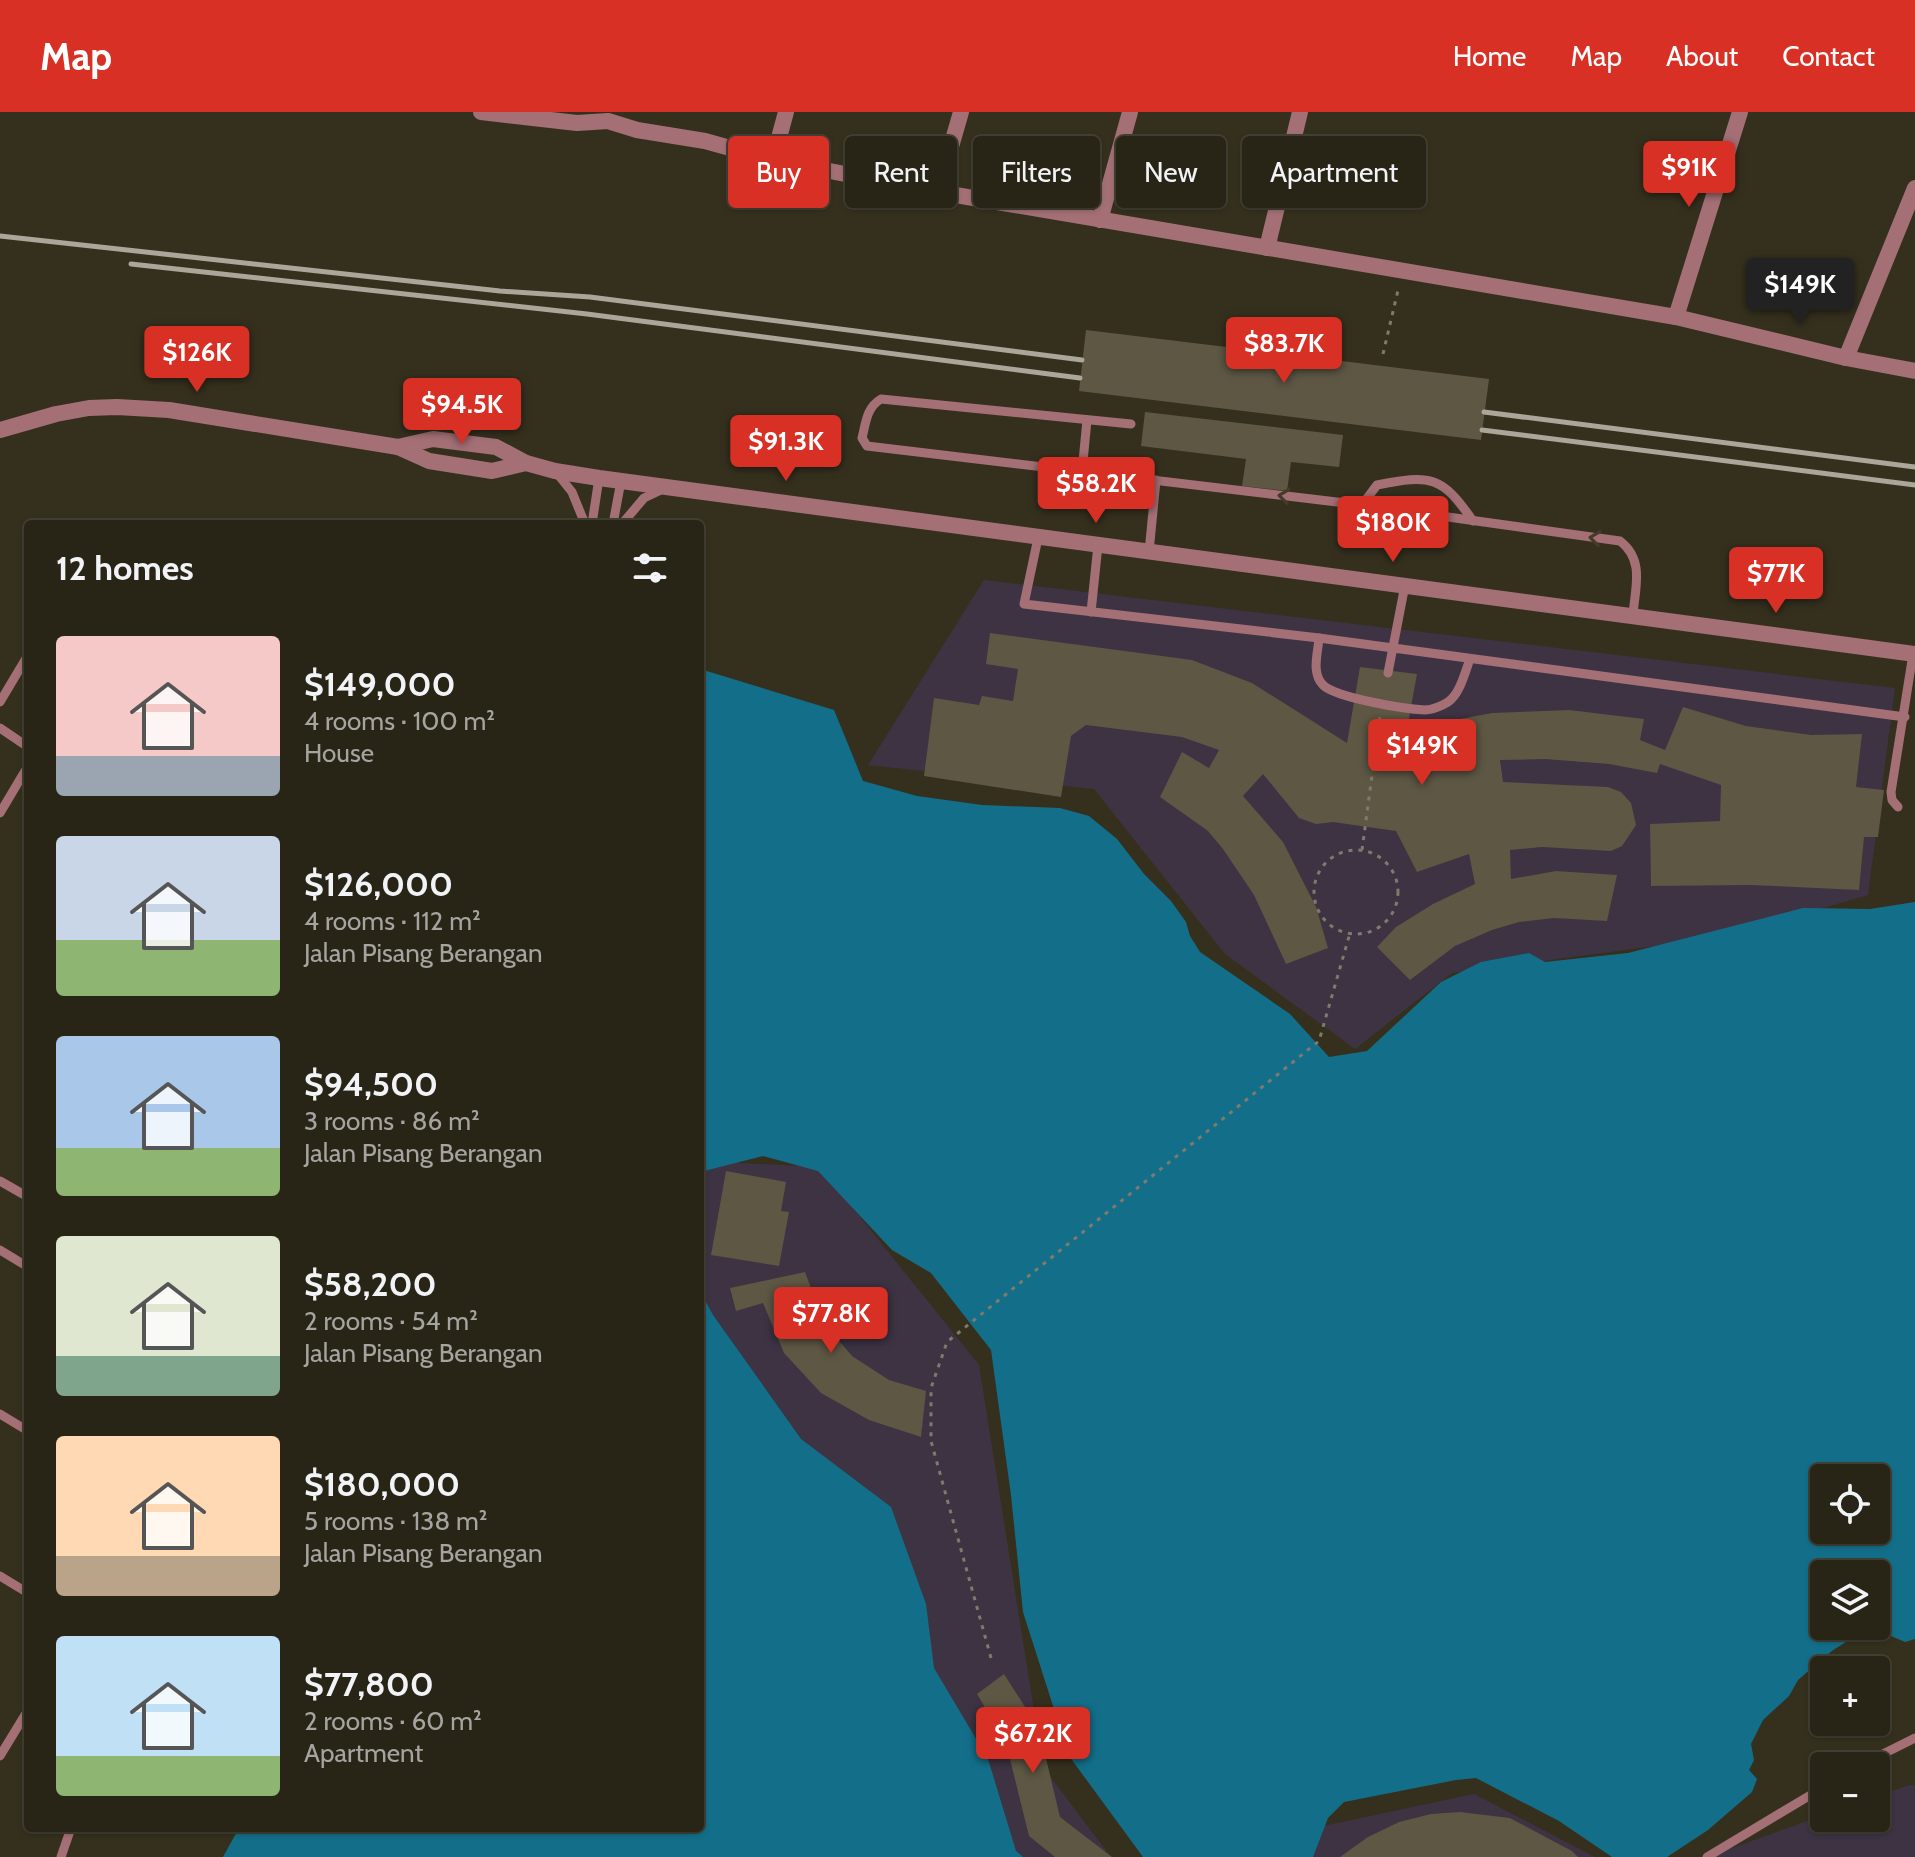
<!DOCTYPE html>
<meta charset="utf-8">
<style>
:root{--surface:#282416;--page:#343023;--text:#f1f3f6;--muted:#a5a4a1;--line:#444135;--accent:#d93025}
body{margin:0;font-family:Cabin,sans-serif;background:var(--page);color:var(--text);height:100vh;display:flex;flex-direction:column;font-size:30px;white-space:nowrap}
*{box-sizing:border-box;margin:0}
p{font-size:26px;color:var(--muted)}
.icon{flex:none;width:44px;height:44px;fill:none;stroke:currentColor;stroke-width:2;stroke-linecap:round;stroke-linejoin:round}
.map{position:relative;flex:1;overflow:hidden}
.drawer{position:absolute;left:24px;top:408px;width:680px;height:1312px;display:flex;flex-direction:column;background:var(--surface);border-radius:8px;box-shadow:0 2px 6px #0004,0 0 0 2px var(--line)}
.drawer>*{flex:none}
.banner{position:absolute;left:728px;top:24px;width:760px;height:72px;display:flex;gap:16px}
.tools{position:absolute;left:1810px;top:1352px;display:grid;gap:16px}
.tools a{display:grid;place-items:center;width:80px;height:80px;border-radius:8px;background:var(--surface);box-shadow:0 2px 6px #0004,0 0 0 2px var(--line);font-size:40px}
.price{position:absolute;translate:-50% -68px;padding:0 18px;border-radius:8px;background:var(--accent);color:#fff;font-size:26px;line-height:52px;filter:drop-shadow(0 2px 4px #0008)}
.price::after{content:'';position:absolute;left:50%;top:48px;width:24px;height:18px;margin-left:-12px;background:inherit;clip-path:polygon(0 0,100% 0,50% 100%)}
.price.current{background:#222;color:#fff}
ul{padding:0;list-style:none}
li{display:flex;align-items:center;gap:24px;height:200px;padding:0 32px}
li span{display:grid;place-items:center;flex:none;width:224px;height:160px;border-radius:8px;color:#555}
li>.icon{margin-inline-start:auto}
span .icon{width:96px;height:96px;fill:#fffc;stroke-width:1}
li b{font-size:34px}
h2{display:flex;justify-content:space-between;align-items:center;height:96px;padding:0 32px;font-size:34px}
.tag{padding:0 28px;border-radius:8px;background:var(--surface);box-shadow:0 2px 6px #0004,0 0 0 2px var(--line);font-size:28px;line-height:72px}
.tag.current{background:var(--accent);color:#fff}
header{display:flex;align-items:center;gap:48px;box-sizing:border-box;height:112px;padding:0 40px;background:var(--accent);color:#fff}
header strong{font-size:38px}
nav{display:flex;gap:44px;margin-inline-start:auto;font-size:28px}
.map>svg:first-child{display:block}
</style>
<header>
<strong>Map</strong>
<nav><a>Home</a><a>Map</a><a>About</a><a>Contact</a></nav>
</header>
<div class="map">
<svg width="1915" height="1745" viewBox="0 0 1915 1745">
<rect width="100%" height="100%" fill="#35301e"/>
<g fill="#3d3343">
<path d="M 984,468 L 1895,576 L 1868,783 L 1722,825 L 1452,861 L 1355,937 L 1225,842 L 1094,677 L 868,653 Z"/>
<path d="M 703,1049 L 820,1055 L 979,1253 L 1043,1655 L 1111,1745 L 989,1745 L 782,1329 L 700,1201 L 700,1052 Z"/>
<path d="M 1909,1673 L 1915,1673 L 1915,1745 L 1707,1745 L 1824,1703 L 1824,1706 L 1876,1706 L 1876,1685 Z"/>
<path d="M 1474,1682 L 1595,1745 L 1302,1745 L 1314,1716 Z"/>
</g>
<g fill="#136f89" fill-rule="evenodd">
<path d="M 700,557 L 834,598 L 863,669 L 917,684 L 982,693 L 1060,696 L 1089,704 L 1117,727 L 1144,762 L 1171,789 L 1186,810 L 1190,824 L 1200,840 L 1290,902 L 1329,945 L 1367,939 L 1441,870 L 1481,850 L 1529,841 L 1545,850 L 1628,841 L 1803,796 L 1870,797 L 1915,790 L 1915,1527 L 1905,1530 L 1877,1518 L 1861,1521 L 1833,1538 L 1798,1568 L 1789,1584 L 1763,1608 L 1751,1632 L 1754,1648 L 1749,1658 L 1757,1667 L 1752,1680 L 1708,1718 L 1667,1745 L 1612,1745 L 1559,1709 L 1476,1666 L 1456,1668 L 1344,1690 L 1328,1706 L 1313,1745 L 1143,1745 L 1069,1644 L 1023,1500 L 1011,1383 L 991,1238 L 931,1161 L 892,1138 L 818,1059 L 763,1044 L 704,1059 L 700,1065 ZM 1824,1366 L 1876,1366 L 1876,1418 L 1824,1418 ZM 1824,1462 L 1876,1462 L 1876,1514 L 1824,1514 Z"/>
<path d="M 700,1179 L 713,1203 L 801,1327 L 891,1395 L 926,1492 L 934,1556 L 988,1647 L 1016,1739 L 1023,1745 L 223,1745 L 239,1716 L 700,1716 Z"/>
</g>
<g fill="#5d5744">
<path d="M 1086,218 L 1489,267 L 1481,328 L 1079,279 Z"/>
<path d="M 1145,300 L 1343,323 L 1339,355 L 1291,350 L 1287,379 L 1242,374 L 1246,347 L 1141,334 Z"/>
<path d="M 990,521 L 1192,548 L 1252,571 L 1347,631 L 1360,555 L 1417,562 L 1407,617 L 1492,601 L 1569,598 L 1644,607 L 1640,628 L 1665,638 L 1683,595 L 1746,614 L 1811,623 L 1862,622 L 1856,675 L 1884,678 L 1878,725 L 1864,725 L 1859,778 L 1751,773 L 1651,774 L 1650,712 L 1720,709 L 1721,673 L 1660,652 L 1657,661 L 1609,652 L 1545,647 L 1500,648 L 1503,670 L 1608,675 L 1621,680 L 1631,691 L 1636,713 L 1622,734 L 1611,739 L 1542,735 L 1510,738 L 1511,767 L 1556,759 L 1617,763 L 1607,809 L 1554,806 L 1519,810 L 1492,818 L 1455,834 L 1410,868 L 1377,835 L 1396,815 L 1433,792 L 1475,772 L 1469,742 L 1417,760 L 1396,719 L 1333,710 L 1316,712 L 1299,706 L 1263,662 L 1243,684 L 1283,730 L 1316,795 L 1328,836 L 1286,852 L 1254,783 L 1223,737 L 1208,719 L 1160,685 L 1182,640 L 1209,656 L 1219,638 L 1182,625 L 1086,613 L 1071,624 L 1061,685 L 924,664 L 934,586 L 979,593 L 982,584 L 1013,589 L 1018,557 L 986,552 Z"/>
<path d="M 726,1059 L 786,1070 L 781,1099 L 789,1100 L 779,1154 L 711,1143 Z"/>
<path d="M 805,1160 L 824,1211 L 852,1244 L 889,1268 L 926,1279 L 921,1325 L 869,1308 L 821,1281 L 784,1241 L 763,1191 L 736,1199 L 730,1176 Z"/>
<path d="M 1004,1562 L 1039,1617 L 1060,1705 L 1112,1745 L 1055,1745 L 1029,1724 L 1006,1631 L 977,1582 Z"/>
<path d="M 1460,1700 L 1510,1706 L 1572,1739 L 1578,1745 L 1340,1745 L 1368,1725 L 1399,1710 L 1431,1702 Z"/>
</g>
<g fill="none" stroke-linecap="round" stroke-linejoin="round">
<g stroke="#7f7a6b" stroke-width="3" stroke-dasharray="4 6" stroke-linecap="butt">
<path d="M 1383,242 L 1399,174"/>
<path d="M 1362,738 L 1380,604"/>
<circle cx="1356" cy="780" r="42"/>
<path d="M 991,1546 L 931,1329 L 931,1276 L 947,1230 L 1319,929 L 1350,821"/>
</g>
<g stroke="#a47076" stroke-width="9">
<path d="M 1131,312 L 881,287 C 866,296 866,311 862,326 L 867,334 L 1362,393 L 1620,429 C 1645,448 1635,476 1633,503"/>
<path d="M 556,360 L 572,380 L 585,412"/>
<path d="M 1082,360 L 1087,308"/>
<path d="M 1362,393 L 1377,373 C 1431,362 1442,364 1473,409"/>
<path d="M 592,412 L 599,366"/>
<path d="M 613,412 L 621,369"/>
<path d="M 622,412 L 644,386 L 663,377"/>
<path d="M 1038,426 L 1024,492 L 1319,526 L 1905,605"/>
<path d="M 1149,440 L 1156,368"/>
<path d="M 1091,500 L 1098,433"/>
<path d="M 1319,526 C 1318,541 1311,561 1323,573 C 1336,586 1405,597 1425,598 C 1431,598 1442,594 1448,590 C 1460,582 1465,560 1470,547"/>
<path d="M 1388,561 L 1405,473"/>
<path d="M 0,590 L 28,543"/>
<path d="M 0,616 L 28,635"/>
<path d="M 1898,695 L 1892,688 L 1891,680 L 1913,542"/>
<path d="M 0,701 L 28,654"/>
<path d="M 0,1069 L 28,1085"/>
<path d="M 0,1138 L 28,1155"/>
<path d="M 0,1302 L 28,1319"/>
<path d="M 0,1464 L 28,1481"/>
<path d="M 0,1644 L 28,1598"/>
<path d="M 1859,1654 L 1915,1626"/>
<path d="M 61,1745 L 71,1716"/>
<path d="M 1707,1745 L 1824,1675"/>
</g>
<g stroke="#a47076" stroke-width="16">
<path d="M 481,0 L 577,11 L 608,9 L 637,18 L 705,29 L 773,48 L 938,80 L 1676,205 L 1846,246 L 1915,259"/>
<path d="M 773,48 L 786,0"/>
<path d="M 938,80 L 961,0"/>
<path d="M 1100,108 L 1130,0"/>
<path d="M 1267,136 L 1300,0"/>
<path d="M 1676,205 L 1740,0"/>
<path d="M 1846,246 L 1915,76"/>
<path d="M 0,318 L 56,302 L 89,296 L 117,295 L 169,298 L 398,335 L 429,349 L 492,359 L 526,351"/>
<path d="M 398,335 L 433,327 L 496,335 L 526,351 L 555,359 L 599,366 L 1915,542"/>
</g>
<g stroke="#aaa699" stroke-width="5">
<path d="M 0,124 L 500,179 L 590,185 L 1082,248"/>
<path d="M 131,152 L 587,202 L 1080,266"/>
<path d="M 1484,300 L 1915,355"/>
<path d="M 1482,318 L 1915,373"/>
</g>
</g>
<defs><path id="oneway-chevron" d="M-2-3.5L2.5 0L-2 3.5" fill="none" stroke-width="1.6" stroke-linecap="round" stroke-linejoin="round" transform="scale(2)"/></defs>
<g stroke="#463a2b">
<use href="#oneway-chevron" transform="translate(1284 384) rotate(-173)"/>
<use href="#oneway-chevron" transform="translate(1595 426) rotate(-172)"/>
</g>
</svg>
<div class="tools">
<a><svg class="icon" aria-label="locate" viewBox="0 0 24 24"><circle cx="12" cy="12" r="6"/><path d="M12 2v4M12 18v4M2 12h4M18 12h4"/></svg></a>
<a><svg class="icon" aria-label="layers" viewBox="0 0 24 24"><path d="M12 4l9 5-9 5-9-5zM3 14l9 5 9-5"/></svg></a>
<a>+</a>
<a>−</a>
</div>
<b class="price" style="left:1689px;top:97px">$91K</b>
<b class="price current" style="left:1800px;top:214px">$149K</b>
<b class="price" style="left:1284px;top:273px">$83.7K</b>
<b class="price" style="left:197px;top:282px">$126K</b>
<b class="price" style="left:462px;top:334px">$94.5K</b>
<b class="price" style="left:786px;top:371px">$91.3K</b>
<b class="price" style="left:1096px;top:413px">$58.2K</b>
<b class="price" style="left:1393px;top:452px">$180K</b>
<b class="price" style="left:1776px;top:503px">$77K</b>
<b class="price" style="left:1422px;top:675px">$149K</b>
<b class="price" style="left:831px;top:1243px">$77.8K</b>
<b class="price" style="left:1033px;top:1663px">$67.2K</b>
<div class="banner">
<a class="tag current">Buy</a>
<a class="tag">Rent</a>
<a class="tag">Filters</a>
<a class="tag">New</a>
<a class="tag">Apartment</a>
</div>
<section class="drawer">
<h2>12 homes<svg class="icon" aria-label="filters" viewBox="0 0 24 24"><path d="M4 7h16M4 17h16"/><circle cx="9" cy="7" r="2"/><circle cx="15" cy="17" r="2"/></svg></h2>
<ul>
<li><span style="background:linear-gradient(#f6c9c9 75%,#9aa5b1 0)"><svg class="icon" aria-label="home" viewBox="0 0 24 24"><path d="M3 11l9-7 9 7M6 9v11h12V9"/></svg></span><div><b>$149,000</b><p>4 rooms · 100 m²</p><p>House</p></div></li>
<li><span style="background:linear-gradient(#c9d6e8 65%,#8fb573 0)"><svg class="icon" aria-label="home" viewBox="0 0 24 24"><path d="M3 11l9-7 9 7M6 9v11h12V9"/></svg></span><div><b>$126,000</b><p>4 rooms · 112 m²</p><p>Jalan Pisang Berangan</p></div></li>
<li><span style="background:linear-gradient(#a9c7e8 70%,#8fb573 0)"><svg class="icon" aria-label="home" viewBox="0 0 24 24"><path d="M3 11l9-7 9 7M6 9v11h12V9"/></svg></span><div><b>$94,500</b><p>3 rooms · 86 m²</p><p>Jalan Pisang Berangan</p></div></li>
<li><span style="background:linear-gradient(#dfe7d0 75%,#7fa58c 0)"><svg class="icon" aria-label="home" viewBox="0 0 24 24"><path d="M3 11l9-7 9 7M6 9v11h12V9"/></svg></span><div><b>$58,200</b><p>2 rooms · 54 m²</p><p>Jalan Pisang Berangan</p></div></li>
<li><span style="background:linear-gradient(#ffd9b3 75%,#b9a48a 0)"><svg class="icon" aria-label="home" viewBox="0 0 24 24"><path d="M3 11l9-7 9 7M6 9v11h12V9"/></svg></span><div><b>$180,000</b><p>5 rooms · 138 m²</p><p>Jalan Pisang Berangan</p></div></li>
<li><span style="background:linear-gradient(#bfe0f5 75%,#8fb573 0)"><svg class="icon" aria-label="home" viewBox="0 0 24 24"><path d="M3 11l9-7 9 7M6 9v11h12V9"/></svg></span><div><b>$77,800</b><p>2 rooms · 60 m²</p><p>Apartment</p></div></li>
</ul>
</section>
</div>
